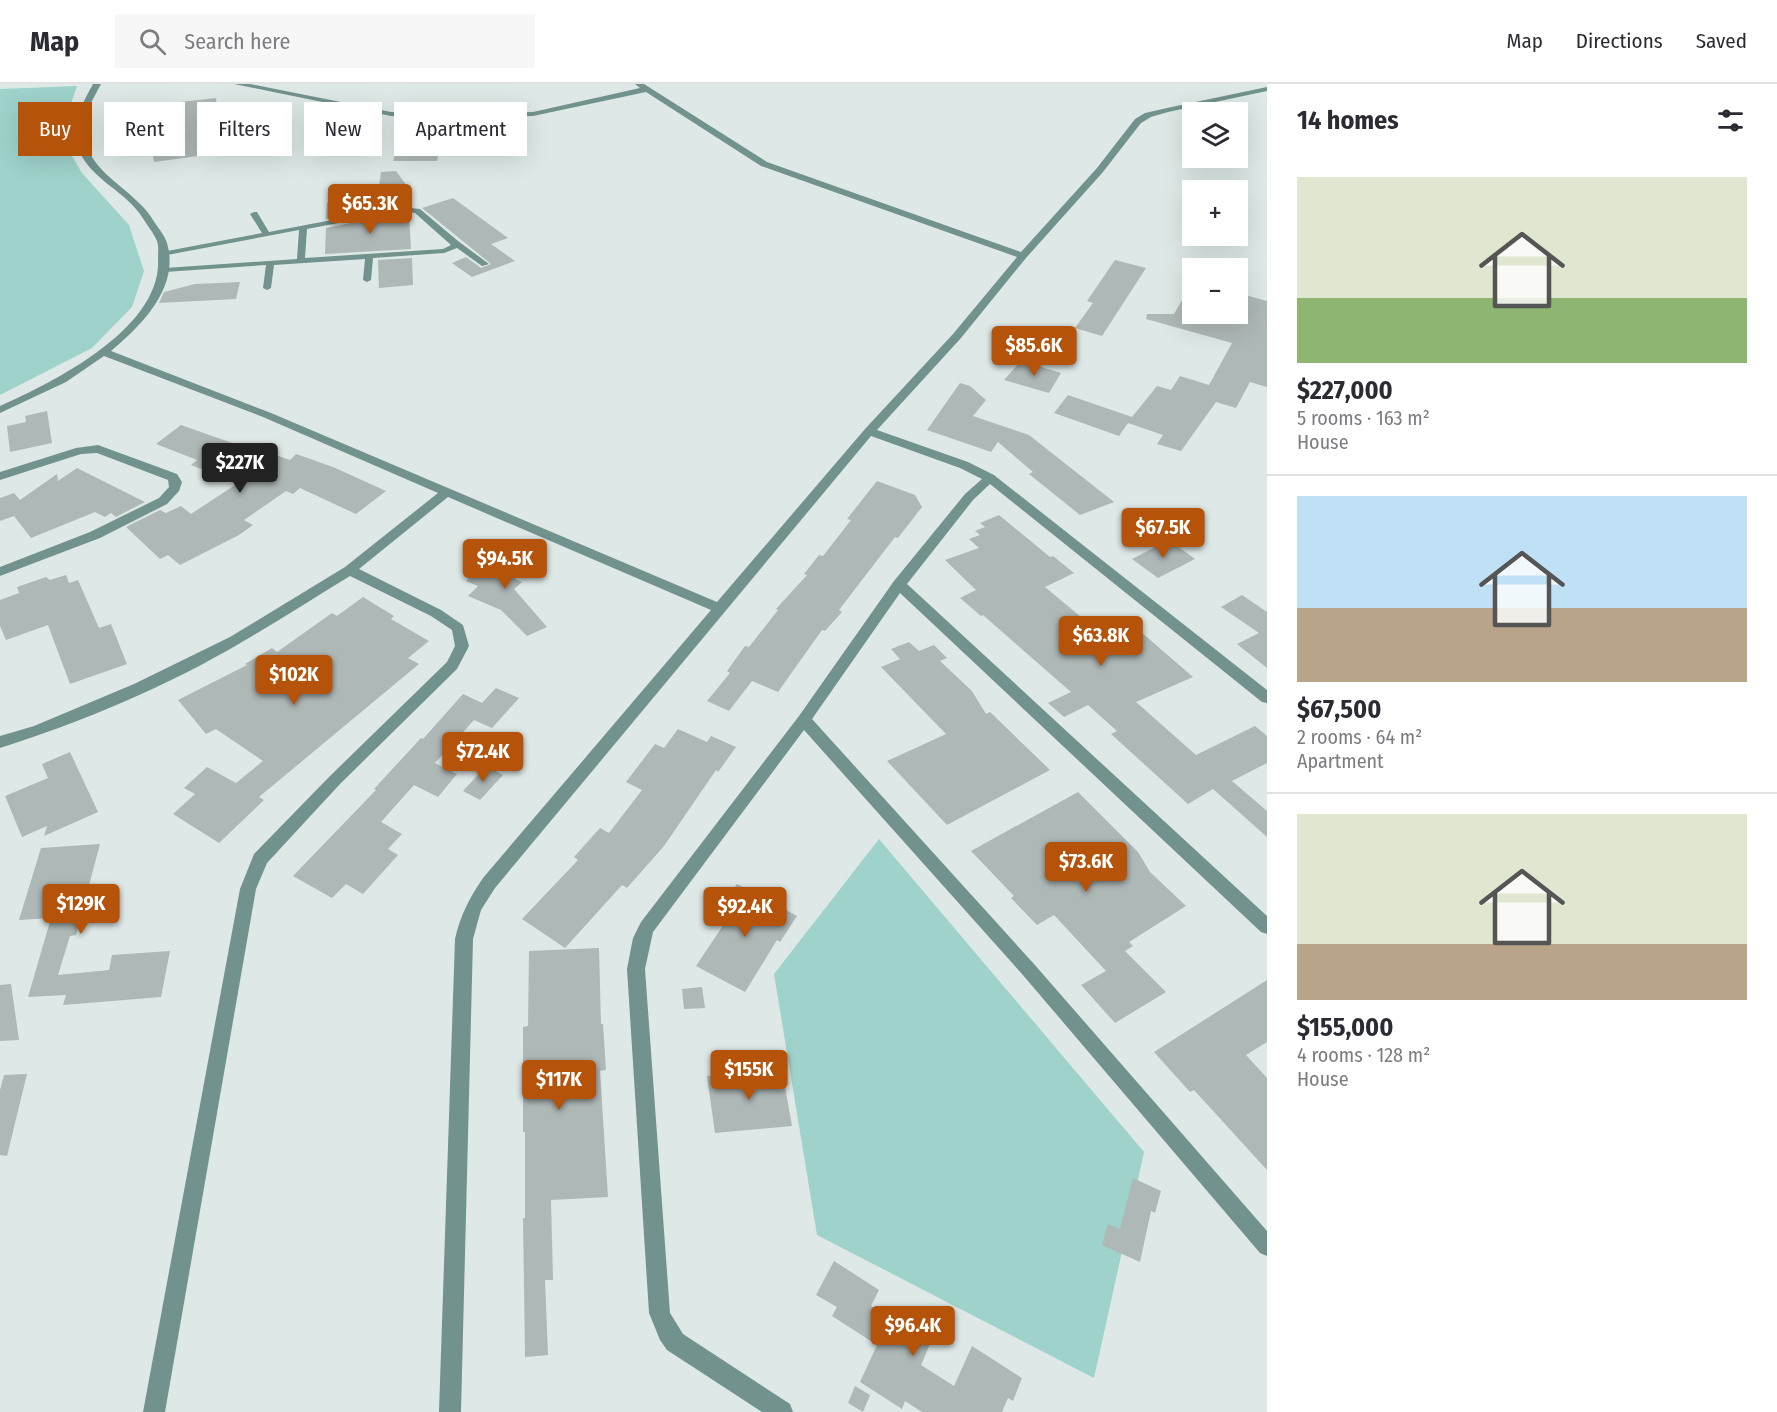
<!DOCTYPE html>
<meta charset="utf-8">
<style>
:root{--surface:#fff;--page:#f7f7f7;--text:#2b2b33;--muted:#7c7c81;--line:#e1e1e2;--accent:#b45309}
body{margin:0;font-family:"Fira Sans Condensed",sans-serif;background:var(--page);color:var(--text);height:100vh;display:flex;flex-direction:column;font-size:22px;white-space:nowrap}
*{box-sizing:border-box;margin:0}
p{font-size:20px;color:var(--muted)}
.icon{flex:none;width:33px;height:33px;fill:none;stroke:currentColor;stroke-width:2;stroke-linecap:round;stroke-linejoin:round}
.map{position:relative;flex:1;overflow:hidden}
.sheet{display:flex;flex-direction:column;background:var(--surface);width:510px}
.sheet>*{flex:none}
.hud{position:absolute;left:18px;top:18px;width:570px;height:54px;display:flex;gap:12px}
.controls{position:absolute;left:1182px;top:18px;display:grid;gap:12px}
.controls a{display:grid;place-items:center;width:66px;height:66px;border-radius:0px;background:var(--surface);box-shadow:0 6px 24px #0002;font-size:30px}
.price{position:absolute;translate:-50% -51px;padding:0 14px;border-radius:6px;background:var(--accent);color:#fff;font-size:20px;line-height:39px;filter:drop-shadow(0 2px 3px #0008)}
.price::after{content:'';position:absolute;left:50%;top:36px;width:18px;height:14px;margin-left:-9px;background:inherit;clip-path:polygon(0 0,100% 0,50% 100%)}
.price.current{background:#222;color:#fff}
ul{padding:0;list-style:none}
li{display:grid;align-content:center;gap:12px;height:318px;padding:0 30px}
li+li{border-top:2px solid var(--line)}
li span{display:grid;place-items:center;height:186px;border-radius:0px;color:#555}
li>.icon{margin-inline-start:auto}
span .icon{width:108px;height:108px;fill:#fffc;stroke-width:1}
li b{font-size:26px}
h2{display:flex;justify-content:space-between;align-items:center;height:72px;padding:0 30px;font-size:26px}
.tag{padding:0 21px;border-radius:0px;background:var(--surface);box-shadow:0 6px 24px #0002;font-size:21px;line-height:54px}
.tag.current{background:var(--accent);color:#fff}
header{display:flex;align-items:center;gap:36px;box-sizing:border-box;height:84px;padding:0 30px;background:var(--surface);border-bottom:2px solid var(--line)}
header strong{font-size:28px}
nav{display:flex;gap:33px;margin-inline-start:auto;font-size:21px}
.search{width:420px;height:54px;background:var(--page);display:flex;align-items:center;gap:15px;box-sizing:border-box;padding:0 21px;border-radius:0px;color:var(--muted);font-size:22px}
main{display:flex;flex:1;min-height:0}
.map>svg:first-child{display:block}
</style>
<header>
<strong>Map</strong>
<div class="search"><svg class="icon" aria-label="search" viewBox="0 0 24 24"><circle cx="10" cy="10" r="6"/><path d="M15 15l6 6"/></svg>Search here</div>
<nav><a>Map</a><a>Directions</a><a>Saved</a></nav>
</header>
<main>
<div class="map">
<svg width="1267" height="1328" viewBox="0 0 1267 1328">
<rect width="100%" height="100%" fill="#dee9e7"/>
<g fill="#9ed2ca">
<path d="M 77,2 L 60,52 L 82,89 L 129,141 L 144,187 L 132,223 L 92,264 L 0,311 L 0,5 Z"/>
<path d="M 879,755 L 1144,1068 L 1094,1294 L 817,1151 L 774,890 Z"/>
</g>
<g fill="#aeb8b6">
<path d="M 216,14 L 217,26 L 246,23 L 253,49 L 209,55 L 213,70 L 154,78 L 152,66 L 118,70 L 118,40 L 155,36 L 154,21 Z"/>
<path d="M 443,48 L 437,77 L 393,77 L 401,49 Z"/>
<path d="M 396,87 L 407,102 L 408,121 L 360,128 L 352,114 L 378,109 L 381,88 Z"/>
<path d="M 453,114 L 508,154 L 491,160 L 515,177 L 472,193 L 452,179 L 466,173 L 481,184 L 491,180 L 422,124 Z"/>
<path d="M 340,116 L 349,130 L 326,135 L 327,119 Z"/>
<path d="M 401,129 L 409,130 L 411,165 L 325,170 L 326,144 Z"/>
<path d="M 412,174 L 413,201 L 379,204 L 378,176 Z"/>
<path d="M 1115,176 L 1146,184 L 1102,252 L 1075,244 L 1093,219 L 1087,217 Z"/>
<path d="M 240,198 L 236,215 L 159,219 L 164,208 L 195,200 Z"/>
<path d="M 1192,199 L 1192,230 L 1209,230 L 1238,237 L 1238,209 L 1267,217 L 1267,303 L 1250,298 L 1236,324 L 1216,318 L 1181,367 L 1157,360 L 1163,351 L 1128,339 L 1119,352 L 1054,329 L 1068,311 L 1132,333 L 1157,302 L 1171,306 L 1180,292 L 1209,301 L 1232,259 L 1146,235 L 1147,230 L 1174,230 Z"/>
<path d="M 1021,277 L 1061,289 L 1049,309 L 1004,296 Z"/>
<path d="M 960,299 L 970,302 L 986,316 L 973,332 L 1029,351 L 1114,418 L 1080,431 L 1029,390 L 1033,388 L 998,358 L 991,368 L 927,346 Z"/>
<path d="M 47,327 L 52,359 L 10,368 L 7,342 L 26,338 L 25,332 Z"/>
<path d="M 181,341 L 252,366 L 255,364 L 290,376 L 296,370 L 333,383 L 386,407 L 356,430 L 300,404 L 293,410 L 286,407 L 244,436 L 253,441 L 239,451 L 180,481 L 168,471 L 160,475 L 126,443 L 160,426 L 166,429 L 181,422 L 191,430 L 238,399 L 191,381 L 197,376 L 156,360 Z"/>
<path d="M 77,384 L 145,418 L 116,433 L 111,429 L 105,433 L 95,428 L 31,454 L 14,432 L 0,437 L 0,414 L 14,409 L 20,416 L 57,390 L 58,397 Z"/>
<path d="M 877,397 L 915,411 L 922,423 L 898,454 L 895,453 L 839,526 L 842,528 L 825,547 L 822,546 L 778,608 L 752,597 L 729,627 L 707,617 L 730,589 L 727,587 L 745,562 L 749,563 L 778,526 L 776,525 L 807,491 L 804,490 L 819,471 L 823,472 L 851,436 L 847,435 Z"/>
<path d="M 999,431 L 1050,473 L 1053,472 L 1074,489 L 1045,503 L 1099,548 L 1126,535 L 1193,593 L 1136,618 L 1196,671 L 1255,642 L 1267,652 L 1267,679 L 1232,697 L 1267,727 L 1267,753 L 1213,705 L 1188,720 L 1111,650 L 1117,647 L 1088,621 L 1064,633 L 1048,619 L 1071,608 L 983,531 L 981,532 L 960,514 L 976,506 L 945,476 L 979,464 L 969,455 L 980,451 L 975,447 L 985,443 L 980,439 Z"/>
<path d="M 1169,456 L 1195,475 L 1158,494 L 1132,475 Z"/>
<path d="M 499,465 L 531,479 L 515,495 L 522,498 L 514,505 L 547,543 L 527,552 L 501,526 L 468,512 L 478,502 L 466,497 Z"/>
<path d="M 66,491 L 69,499 L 78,496 L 99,544 L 111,540 L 127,580 L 70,600 L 48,541 L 6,556 L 0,542 L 0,516 L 19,509 L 17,503 L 46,493 L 50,496 Z"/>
<path d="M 1242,511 L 1267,528 L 1267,584 L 1237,560 L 1259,549 L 1221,523 Z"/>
<path d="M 363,513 L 394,532 L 391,535 L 429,557 L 408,574 L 419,580 L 259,713 L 264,716 L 219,759 L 173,730 L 195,710 L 184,704 L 207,683 L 236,699 L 263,677 L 216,645 L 206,650 L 178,616 L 247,581 L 245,580 L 272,564 L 277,568 L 332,529 L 337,532 Z"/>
<path d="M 909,558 L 919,567 L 934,561 L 947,574 L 940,577 L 972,607 L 986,630 L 990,628 L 1050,686 L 947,741 L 887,677 L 946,650 L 881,583 L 900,575 L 891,565 Z"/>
<path d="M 496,604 L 519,614 L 492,644 L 474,636 L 435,679 L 457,690 L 438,713 L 414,701 L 381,738 L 402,750 L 388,765 L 398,771 L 363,810 L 346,800 L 332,814 L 293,792 L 376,706 L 374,705 L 421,654 L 423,655 L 463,610 L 482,619 Z"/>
<path d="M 678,645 L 707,658 L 711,652 L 736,663 L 718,688 L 716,686 L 664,762 L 627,804 L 622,801 L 565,864 L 522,835 L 578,776 L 574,773 L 600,744 L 609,749 L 642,706 L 626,698 L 655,660 L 664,664 Z"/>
<path d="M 70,668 L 98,728 L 44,752 L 47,742 L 22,753 L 5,712 L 48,694 L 42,680 Z"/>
<path d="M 486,682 L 503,691 L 480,716 L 463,707 Z"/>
<path d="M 1078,708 L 1138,768 L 1150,788 L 1186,822 L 1129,858 L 1133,862 L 1125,867 L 1166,908 L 1115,939 L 1081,901 L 1106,887 L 1054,831 L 1037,841 L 1011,814 L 1014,812 L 971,767 Z"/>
<path d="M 100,760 L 76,851 L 70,852 L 58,891 L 109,886 L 112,871 L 170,867 L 161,913 L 63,921 L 66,911 L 28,913 L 51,834 L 19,836 L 41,764 Z"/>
<path d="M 737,800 L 797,832 L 780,858 L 777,856 L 745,908 L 696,882 L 730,831 L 719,825 Z"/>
<path d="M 599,864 L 601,940 L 603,940 L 606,986 L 600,987 L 608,1113 L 551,1116 L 553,1196 L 545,1196 L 548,1271 L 525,1273 L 523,1134 L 525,1134 L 525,1048 L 523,1048 L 523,943 L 528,942 L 529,867 Z"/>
<path d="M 1267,896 L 1267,958 L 1246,971 L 1267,994 L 1267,1086 L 1194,1006 L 1190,1008 L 1154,968 Z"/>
<path d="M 11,900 L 19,956 L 0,957 L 0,901 Z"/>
<path d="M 702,903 L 705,924 L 684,925 L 682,905 Z"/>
<path d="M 782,986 L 792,1042 L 715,1049 L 707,992 Z"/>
<path d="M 27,990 L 7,1072 L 0,1071 L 0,1006 L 4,991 Z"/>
<path d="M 1133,1094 L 1161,1107 L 1155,1129 L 1151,1127 L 1140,1178 L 1102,1161 L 1108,1140 L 1120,1145 Z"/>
<path d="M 834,1177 L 879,1206 L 871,1222 L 930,1260 L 921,1281 L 954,1302 L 972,1262 L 1022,1294 L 1013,1317 L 1008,1314 L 1002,1328 L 922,1328 L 905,1317 L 902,1325 L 860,1298 L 877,1261 L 832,1232 L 837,1223 L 816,1211 Z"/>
<path d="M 855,1302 L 870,1311 L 863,1328 L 848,1319 Z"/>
</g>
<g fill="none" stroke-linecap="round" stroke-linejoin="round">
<path fill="#72928d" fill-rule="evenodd" d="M 341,111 L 347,111 L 359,131 L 401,123 L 420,125 L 458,157 L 489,180 L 482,182 L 457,164 L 444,169 L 373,174 L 371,196 L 367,198 L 363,196 L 365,175 L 274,181 L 271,204 L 267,206 L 263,204 L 266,181 L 165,188 L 161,186 L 165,184 L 297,175 L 299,146 L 167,171 L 163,169 L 167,167 L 262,149 L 250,130 L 254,128 L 257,128 L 269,148 L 353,132 L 340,113 ZM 401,127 L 415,129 L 451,161 L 443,165 L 305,174 L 307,145 Z"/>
<g fill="#72928d" fill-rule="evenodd">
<path d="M 93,0 L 101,0 C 92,17 80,36 85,56 C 91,84 119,99 138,118 C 145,124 150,131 155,139 C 159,145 165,152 167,159 C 180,203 142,241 111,267 L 271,329 L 717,518 L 865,345 L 953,250 L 1017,173 L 761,82 L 646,8 L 533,32 L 436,34 L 391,32 L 234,0 L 250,0 L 391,28 L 436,30 L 533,28 L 640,4 L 635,0 L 644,0 L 767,78 L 1021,168 L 1097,84 L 1135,35 L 1145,29 L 1167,24 L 1267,3 L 1267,7 L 1168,28 L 1151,33 L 1141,39 L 1103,88 L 1026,174 L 961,254 L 877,346 L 968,378 L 994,391 L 1267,606 L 1267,619 L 1262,618 L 990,400 L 973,416 L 907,500 L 1267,832 L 1267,850 L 1261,848 L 900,509 L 812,635 L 1034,880 L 1267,1147 L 1267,1172 L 1260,1169 L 1022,890 L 804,646 L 653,848 L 645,885 L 670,1229 L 683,1250 L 790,1320 L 793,1328 L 762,1328 L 667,1266 L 660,1256 L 649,1229 L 627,885 L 633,854 L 641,838 L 799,632 L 894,497 L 965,410 L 982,395 L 960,384 L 871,352 L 495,804 L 481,826 L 473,855 L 461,1328 L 439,1328 L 455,855 C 460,832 470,813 483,794 L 711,526 L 448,413 L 359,485 L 441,526 L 463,541 L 469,562 L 457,585 L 340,700 L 267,779 L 256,805 L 165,1328 L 143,1328 L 240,805 L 254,770 L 330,692 L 447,578 L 455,562 L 452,546 L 431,532 L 350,492 C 314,514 278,537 242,558 C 168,602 82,638 0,664 L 0,652 L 34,642 L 134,600 L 230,553 L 345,483 L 438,409 L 263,333 L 104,272 L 66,298 L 0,329 L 0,322 C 54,298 162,244 158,175 C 158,169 159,162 157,157 C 153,148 145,138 140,130 C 122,105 89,94 78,64 C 70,41 82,20 93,0 Z"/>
<path d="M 98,361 L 177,390 L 182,398 L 179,407 L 167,420 L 100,454 L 0,492 L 0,483 L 90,448 L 159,414 L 169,403 L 168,396 L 97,369 L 81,370 L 0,396 L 0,388 L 76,364 Z"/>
</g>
</g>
</svg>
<div class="controls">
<a><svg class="icon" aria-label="layers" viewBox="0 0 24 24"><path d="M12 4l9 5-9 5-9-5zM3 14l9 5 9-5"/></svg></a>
<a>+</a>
<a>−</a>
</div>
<b class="price" style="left:370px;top:151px">$65.3K</b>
<b class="price" style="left:1034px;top:293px">$85.6K</b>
<b class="price current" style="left:240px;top:410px">$227K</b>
<b class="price" style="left:1163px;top:475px">$67.5K</b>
<b class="price" style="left:505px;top:506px">$94.5K</b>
<b class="price" style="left:1101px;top:583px">$63.8K</b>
<b class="price" style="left:294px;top:622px">$102K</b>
<b class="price" style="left:483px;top:699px">$72.4K</b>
<b class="price" style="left:1086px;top:809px">$73.6K</b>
<b class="price" style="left:81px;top:851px">$129K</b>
<b class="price" style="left:745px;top:854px">$92.4K</b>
<b class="price" style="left:749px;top:1017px">$155K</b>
<b class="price" style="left:559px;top:1027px">$117K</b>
<b class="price" style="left:913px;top:1273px">$96.4K</b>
<div class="hud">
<a class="tag current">Buy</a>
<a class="tag">Rent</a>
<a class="tag">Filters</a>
<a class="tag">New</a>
<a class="tag">Apartment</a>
</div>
</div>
<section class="sheet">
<h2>14 homes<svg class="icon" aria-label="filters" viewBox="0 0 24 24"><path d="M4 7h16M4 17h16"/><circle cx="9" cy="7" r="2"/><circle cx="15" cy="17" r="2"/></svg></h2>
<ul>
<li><span style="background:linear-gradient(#dfe7d0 65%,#8fb573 0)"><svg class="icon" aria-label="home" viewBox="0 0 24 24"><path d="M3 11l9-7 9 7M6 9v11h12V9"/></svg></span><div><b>$227,000</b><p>5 rooms · 163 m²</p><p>House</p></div></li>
<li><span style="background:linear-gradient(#bfe0f5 60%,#b9a48a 0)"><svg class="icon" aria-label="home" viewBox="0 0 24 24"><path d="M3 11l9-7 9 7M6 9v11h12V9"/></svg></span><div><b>$67,500</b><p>2 rooms · 64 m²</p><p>Apartment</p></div></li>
<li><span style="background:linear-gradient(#dfe7d0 70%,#b9a48a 0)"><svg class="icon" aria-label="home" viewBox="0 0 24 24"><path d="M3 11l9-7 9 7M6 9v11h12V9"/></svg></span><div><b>$155,000</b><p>4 rooms · 128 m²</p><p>House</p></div></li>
</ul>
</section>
</main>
